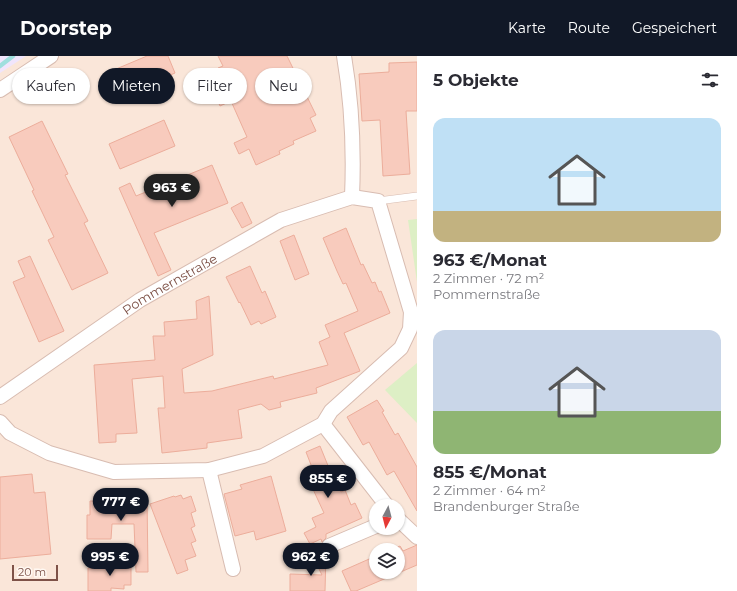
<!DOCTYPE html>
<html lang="de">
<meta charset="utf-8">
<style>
:root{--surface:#fff;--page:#f2f2f3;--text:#2b2b33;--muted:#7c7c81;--accent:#111827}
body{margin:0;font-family:Montserrat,sans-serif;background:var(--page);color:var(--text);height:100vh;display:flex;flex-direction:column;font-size:15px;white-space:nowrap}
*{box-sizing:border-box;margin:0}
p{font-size:13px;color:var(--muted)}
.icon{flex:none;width:22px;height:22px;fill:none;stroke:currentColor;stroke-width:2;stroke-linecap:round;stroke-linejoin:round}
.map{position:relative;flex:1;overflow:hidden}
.side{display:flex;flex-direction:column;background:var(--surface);width:320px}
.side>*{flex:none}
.hud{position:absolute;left:12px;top:12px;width:345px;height:36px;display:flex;gap:8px}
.needle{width:26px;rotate:187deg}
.tools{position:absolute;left:369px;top:443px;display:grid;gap:8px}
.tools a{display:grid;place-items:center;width:36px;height:36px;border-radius:50%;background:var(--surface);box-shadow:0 1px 3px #0004;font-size:20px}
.scale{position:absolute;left:12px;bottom:10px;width:46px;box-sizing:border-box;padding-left:4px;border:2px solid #7e5248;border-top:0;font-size:11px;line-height:14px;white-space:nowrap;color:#7e5248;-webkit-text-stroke:3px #fff8f2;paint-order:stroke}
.price{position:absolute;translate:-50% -34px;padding:0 9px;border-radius:14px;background:var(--accent);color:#fff;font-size:13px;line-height:26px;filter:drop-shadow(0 1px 2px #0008)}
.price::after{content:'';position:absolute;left:50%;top:24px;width:12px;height:9px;margin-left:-6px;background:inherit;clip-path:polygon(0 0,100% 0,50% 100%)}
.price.on{background:#222;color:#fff}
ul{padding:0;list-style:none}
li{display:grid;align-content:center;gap:8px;height:212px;padding:0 16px}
li span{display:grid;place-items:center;height:124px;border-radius:12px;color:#555}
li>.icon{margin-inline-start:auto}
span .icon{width:72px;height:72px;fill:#fffc;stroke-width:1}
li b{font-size:17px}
h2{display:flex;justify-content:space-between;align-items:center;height:48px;padding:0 16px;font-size:17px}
.chip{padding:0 14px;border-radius:18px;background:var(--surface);box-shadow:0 1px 3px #0004;font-size:14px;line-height:36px}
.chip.on{background:var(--accent);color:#fff}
header{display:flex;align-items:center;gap:24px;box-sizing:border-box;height:56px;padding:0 20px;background:var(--accent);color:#fff}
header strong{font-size:19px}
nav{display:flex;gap:22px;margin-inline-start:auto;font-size:14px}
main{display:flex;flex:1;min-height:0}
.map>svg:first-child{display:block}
</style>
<header>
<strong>Doorstep</strong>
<nav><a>Karte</a><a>Route</a><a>Gespeichert</a></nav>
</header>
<main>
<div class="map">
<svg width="417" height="535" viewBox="0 0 417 535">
<rect width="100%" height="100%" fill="#fff3e9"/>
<path fill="#fae6d9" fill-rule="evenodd" d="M 0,0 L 417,0 L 417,535 L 0,535 ZM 376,450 L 398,450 L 398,472 L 376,472 ZM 376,494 L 398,494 L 398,516 L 376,516 Z"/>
<path fill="#f0e5fc" d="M 0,0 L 26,0 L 0,17 Z"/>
<g fill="#ddefc5">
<path d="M 417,163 L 417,226 L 408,164 Z"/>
<path d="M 417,307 L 417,367 L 385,334 Z"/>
</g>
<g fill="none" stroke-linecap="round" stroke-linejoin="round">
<path stroke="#9fdfde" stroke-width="4.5" d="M 0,10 L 13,0"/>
</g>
<g fill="#f8cbbd" stroke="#ecad9b">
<path d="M 147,0 L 168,0 L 175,17 L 119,41 L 109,16 Z"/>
<path d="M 218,0 L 287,0 L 316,59 L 310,62 L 316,75 L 293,85 L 294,88 L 279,95 L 280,98 L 256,109 L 249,93 L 239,98 L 234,87 L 247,81 L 231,45 L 220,50 L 215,38 L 227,32 L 218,12 L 223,10 Z"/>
<path d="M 417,6 L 417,55 L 406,55 L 410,118 L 383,120 L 380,64 L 362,65 L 359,18 L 389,16 L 389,7 Z"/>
<path d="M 164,64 L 175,90 L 120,113 L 109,88 Z"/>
<path d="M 42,65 L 68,118 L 65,119 L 88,165 L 84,167 L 108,217 L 72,234 L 48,184 L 54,181 L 32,135 L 34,134 L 9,81 Z"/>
<path d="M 212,109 L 228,147 L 154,177 L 171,214 L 158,220 L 119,132 L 130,127 L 136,140 Z"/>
<path d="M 242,146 L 252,167 L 242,172 L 231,152 Z"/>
<path d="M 346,172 L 361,209 L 363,208 L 372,227 L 375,226 L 379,236 L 381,235 L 390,257 L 344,277 L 360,315 L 316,332 L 317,337 L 280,346 L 281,351 L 269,354 L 261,348 L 238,354 L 242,382 L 207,387 L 207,392 L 162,397 L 158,352 L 165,352 L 163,320 L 132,323 L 137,377 L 116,378 L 116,386 L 99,387 L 94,309 L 155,304 L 153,280 L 165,280 L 164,266 L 197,263 L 196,245 L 209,240 L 213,299 L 182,313 L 184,337 L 212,335 L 273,320 L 274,323 L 328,309 L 319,286 L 330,281 L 325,269 L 358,255 L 346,227 L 343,228 L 337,215 L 323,182 Z"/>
<path d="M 294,179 L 309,218 L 295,224 L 280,185 Z"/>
<path d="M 30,200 L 64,275 L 39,286 L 13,226 L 25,221 L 18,205 Z"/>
<path d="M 250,210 L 262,237 L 265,235 L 276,261 L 261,268 L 259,265 L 251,269 L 240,246 L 239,247 L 226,221 Z"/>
<path d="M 377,344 L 384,355 L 382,356 L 395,379 L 398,377 L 417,411 L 417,455 L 394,415 L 387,419 L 369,386 L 363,389 L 347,361 Z"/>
<path d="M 320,390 L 333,422 L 334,421 L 341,436 L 345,434 L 351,449 L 355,447 L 362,462 L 326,478 L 326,482 L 322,486 L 321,483 L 310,488 L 304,477 L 316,471 L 312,462 L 324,457 L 312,431 L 308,433 L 302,419 L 313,414 L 306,396 Z"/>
<path d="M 32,418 L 34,437 L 45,436 L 51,498 L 0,503 L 0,421 Z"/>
<path d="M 271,420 L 286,475 L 256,484 L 254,475 L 235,480 L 224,438 L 242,433 L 240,429 Z"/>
<path d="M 181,439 L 183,443 L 191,440 L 196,455 L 191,457 L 195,470 L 191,472 L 196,485 L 191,487 L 196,500 L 185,504 L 188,514 L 177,518 L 150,448 L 174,440 L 175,441 Z"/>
<path d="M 94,440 L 147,440 L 148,516 L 136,516 L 134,468 L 112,468 L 111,483 L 87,483 L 87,459 L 90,459 L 90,445 L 94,445 Z"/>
<path d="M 417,489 L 417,509 L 356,535 L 351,535 L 342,515 L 376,500 L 376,516 L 398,516 L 398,494 L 391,494 L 400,490 L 403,495 Z"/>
<path d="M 322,494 L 326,498 L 325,535 L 290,535 L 290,518 L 322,519 L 312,499 Z"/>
<path d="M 116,505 L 131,505 L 131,529 L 124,529 L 124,533 L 111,532 L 111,535 L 88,535 L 88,512 L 102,512 L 102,508 L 116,508 Z"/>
</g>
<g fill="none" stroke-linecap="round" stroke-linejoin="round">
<defs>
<path id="service" d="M 378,145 L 417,140"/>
<g id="minor">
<path d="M 344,0 C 352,47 354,94 352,141"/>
<path d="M 0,34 L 51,0"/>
<path id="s1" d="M 0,341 L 140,244 L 281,164 L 352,141 L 378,145 L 411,256 L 410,273 L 401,292 L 331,355 L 323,368 L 263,400 L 209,414 L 114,416 L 49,397 L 10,377 L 0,366"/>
<path d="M 323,368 L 387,450"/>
<path d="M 209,414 L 233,513"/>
<path d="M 398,463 L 417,481"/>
<path d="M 329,490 L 376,470"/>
</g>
</defs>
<use href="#service" stroke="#d8bcb1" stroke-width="8"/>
<use href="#minor" stroke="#d8bcb1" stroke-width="16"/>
<use href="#service" stroke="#fff" stroke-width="7"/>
<use href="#minor" stroke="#fff" stroke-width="14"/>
</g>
<g text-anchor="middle" stroke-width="3" stroke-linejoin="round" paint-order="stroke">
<g font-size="13" fill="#7e5248" stroke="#fff8f2">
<text dy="5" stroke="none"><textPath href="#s1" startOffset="204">Pommernstraße</textPath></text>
</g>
</g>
</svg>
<div class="tools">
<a><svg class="needle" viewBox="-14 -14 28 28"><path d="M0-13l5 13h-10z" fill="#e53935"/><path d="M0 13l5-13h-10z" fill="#7c7c81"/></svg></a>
<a><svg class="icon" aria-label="layers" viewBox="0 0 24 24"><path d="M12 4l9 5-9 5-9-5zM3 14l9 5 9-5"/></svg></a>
</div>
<div class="scale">20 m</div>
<b class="price on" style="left:172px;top:152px">963 €</b>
<b class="price" style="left:328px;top:443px">855 €</b>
<b class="price" style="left:121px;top:466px">777 €</b>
<b class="price" style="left:110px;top:521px">995 €</b>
<b class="price" style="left:311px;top:521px">962 €</b>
<div class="hud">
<a class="chip">Kaufen</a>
<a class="chip on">Mieten</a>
<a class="chip">Filter</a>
<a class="chip">Neu</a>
</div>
</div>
<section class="side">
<h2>5 Objekte<svg class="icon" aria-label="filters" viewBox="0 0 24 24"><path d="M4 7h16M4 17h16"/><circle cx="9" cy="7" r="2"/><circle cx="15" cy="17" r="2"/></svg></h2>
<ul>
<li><span style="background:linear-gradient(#bfe0f5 75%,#c2b280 0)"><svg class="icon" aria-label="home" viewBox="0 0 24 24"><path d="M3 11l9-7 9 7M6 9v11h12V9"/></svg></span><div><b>963 €/Monat</b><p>2 Zimmer · 72 m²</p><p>Pommernstraße</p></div></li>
<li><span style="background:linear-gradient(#c9d6e8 65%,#8fb573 0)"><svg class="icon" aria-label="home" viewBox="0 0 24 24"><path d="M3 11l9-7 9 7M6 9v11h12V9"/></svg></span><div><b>855 €/Monat</b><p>2 Zimmer · 64 m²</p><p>Brandenburger Straße</p></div></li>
</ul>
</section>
</main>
